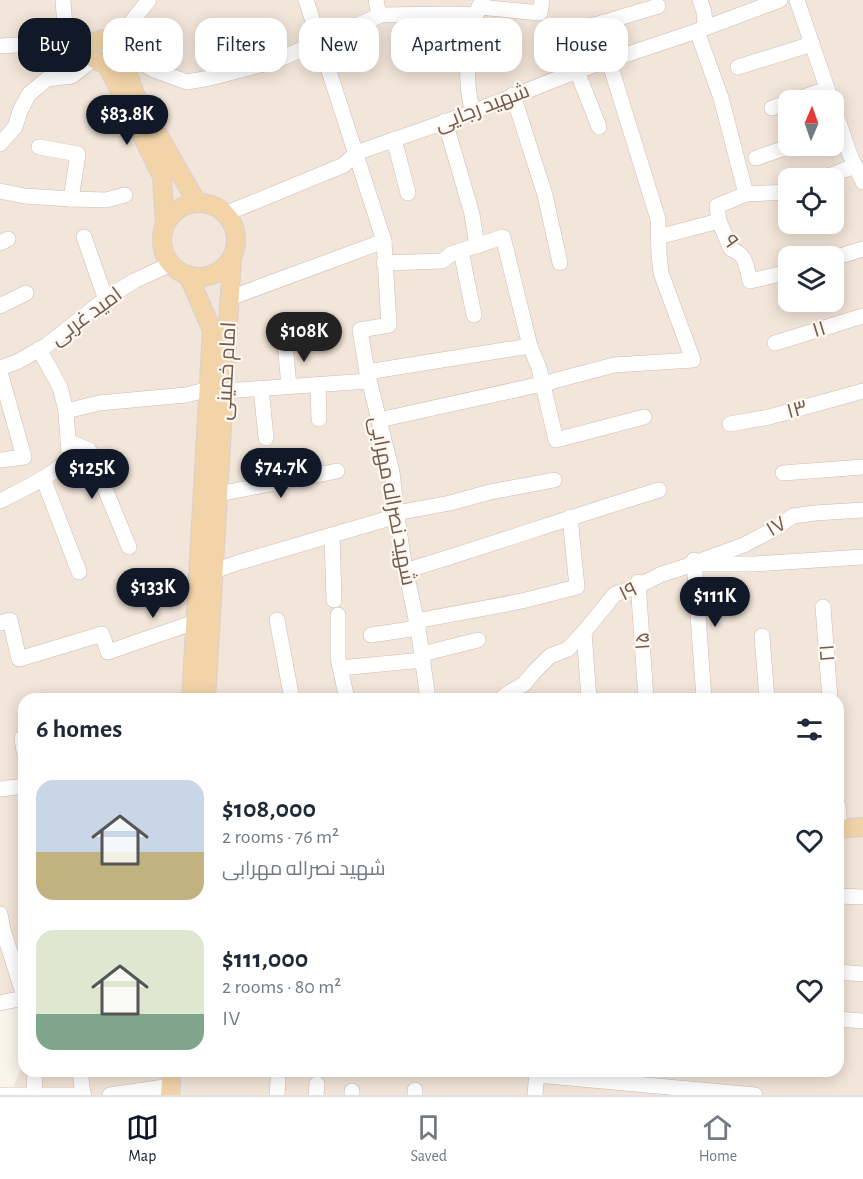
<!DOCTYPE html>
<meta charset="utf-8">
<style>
:root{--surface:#fff;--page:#f2f2f3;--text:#1f2937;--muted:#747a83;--line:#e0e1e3;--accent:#111827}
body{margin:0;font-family:"Alegreya Sans",Cairo,sans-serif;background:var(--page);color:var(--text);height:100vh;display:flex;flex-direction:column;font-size:22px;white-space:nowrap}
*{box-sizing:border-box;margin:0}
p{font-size:20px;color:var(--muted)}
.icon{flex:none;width:33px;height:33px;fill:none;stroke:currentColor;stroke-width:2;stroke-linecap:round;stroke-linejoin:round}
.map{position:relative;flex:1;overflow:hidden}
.drawer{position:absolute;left:18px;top:693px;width:826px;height:384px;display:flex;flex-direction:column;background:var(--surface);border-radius:18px;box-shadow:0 3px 15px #0003}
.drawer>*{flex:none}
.guide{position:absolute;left:18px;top:18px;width:828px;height:54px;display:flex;gap:12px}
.needle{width:39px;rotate:2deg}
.buttons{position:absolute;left:778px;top:90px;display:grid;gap:12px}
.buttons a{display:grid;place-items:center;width:66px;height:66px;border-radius:12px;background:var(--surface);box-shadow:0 3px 15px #0003;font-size:30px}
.price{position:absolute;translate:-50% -51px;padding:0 14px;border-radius:21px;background:var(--accent);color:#fff;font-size:20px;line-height:39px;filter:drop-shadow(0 2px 3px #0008)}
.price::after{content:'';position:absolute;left:50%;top:36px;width:18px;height:14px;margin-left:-9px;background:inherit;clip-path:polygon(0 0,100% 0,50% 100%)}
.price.current{background:#222;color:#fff}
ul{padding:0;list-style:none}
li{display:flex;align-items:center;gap:18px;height:150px;padding:0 18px}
li span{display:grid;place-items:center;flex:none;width:168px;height:120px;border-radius:18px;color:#555}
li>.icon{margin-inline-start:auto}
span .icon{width:72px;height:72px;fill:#fffc;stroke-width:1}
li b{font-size:26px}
h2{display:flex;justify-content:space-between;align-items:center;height:72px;padding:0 18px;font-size:26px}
.chip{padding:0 21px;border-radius:18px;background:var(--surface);box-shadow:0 3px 15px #0003;font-size:21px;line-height:54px}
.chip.current{background:var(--accent);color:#fff}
.tab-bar{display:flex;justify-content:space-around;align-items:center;height:84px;border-top:2px solid var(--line);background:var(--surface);font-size:16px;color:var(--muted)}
.tab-bar a{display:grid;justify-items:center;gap:3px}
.tab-bar .current{color:var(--accent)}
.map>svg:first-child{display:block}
</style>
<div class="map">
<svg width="863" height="1095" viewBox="0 0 863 1095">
<rect width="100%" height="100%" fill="#fbf4ea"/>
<path fill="#f2e5d9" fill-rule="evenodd" d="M 0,0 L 863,0 L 863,1095 L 10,1095 L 24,1061 L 24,1071 L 838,1071 L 838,699 L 24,699 L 24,1001 L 0,1005 ZM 789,100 L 834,100 L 834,146 L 789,146 ZM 789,178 L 834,178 L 834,224 L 789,224 ZM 789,256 L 834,256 L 834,302 L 789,302 Z"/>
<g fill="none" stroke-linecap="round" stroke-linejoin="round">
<defs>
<g id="minor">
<path d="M 63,0 L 66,42"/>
<path d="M 306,0 L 384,241 L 389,325 L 360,330 L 367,372 L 392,472 L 397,516 L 404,563 L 418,628 L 428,699"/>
<path d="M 376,0 L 379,16"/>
<path d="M 700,0 L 704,12 L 705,28"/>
<path d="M 797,0 L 831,100"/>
<path d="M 479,7 L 540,13 L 542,0"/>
<path d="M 470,15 C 470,49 463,79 473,112"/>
<path d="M 602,23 L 658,6"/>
<path d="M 697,31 L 721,98 L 746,194 L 717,206 L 719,221"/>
<path d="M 115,42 L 149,0"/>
<path d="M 0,46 L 66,42 L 91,43"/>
<path d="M 122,51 L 154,70 L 187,82 L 210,78 L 275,61 L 381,15 L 452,14 L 476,15 L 482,0"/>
<path d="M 738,67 L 812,44"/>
<path d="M 577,71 L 599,127"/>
<path d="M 513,95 L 545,195 L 560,263"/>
<path d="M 794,100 L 827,89"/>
<path d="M 772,108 L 789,102"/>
<path d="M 834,108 L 850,155 L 863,182"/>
<path d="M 445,121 L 472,214 L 477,246"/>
<path d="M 394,139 L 408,193"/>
<path d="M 0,144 L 15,127 L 20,111 L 29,94 L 47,79 L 72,76 L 93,59"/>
<path d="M 39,147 L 78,154 L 71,199"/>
<path d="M 756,158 L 791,146"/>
<path d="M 823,178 L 855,166"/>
<path d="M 0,191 L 25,196 L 71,199 L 106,200 L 125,195"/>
<path d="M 746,194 L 789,192"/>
<path d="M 225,214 L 344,165 L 356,153 L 473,112 L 577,71 L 697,31 L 780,0"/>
<path d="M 84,237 L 106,300"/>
<path d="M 658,237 L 719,221 L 731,249 C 747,255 746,266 750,281 L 789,272"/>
<path d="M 0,243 L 8,239"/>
<path d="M 461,251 L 474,315"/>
<path d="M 834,258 L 863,249"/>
<path d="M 384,263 L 442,261 L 451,254 L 503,237 L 530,346 L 539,368 L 556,440 L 644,417"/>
<path d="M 230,298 L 384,241"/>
<path d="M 0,306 L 26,293"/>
<path d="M 775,343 L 863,316"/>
<path d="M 285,344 L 289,386"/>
<path d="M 39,349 L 60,387 L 66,411 L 99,403 L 186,395 L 209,389"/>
<path d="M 0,368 L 17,362 L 47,345 L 108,297 L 134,281 L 171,264"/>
<path d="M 0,372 L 24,457 L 0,460"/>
<path d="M 367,372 L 530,346"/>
<path d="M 318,385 L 319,419"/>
<path d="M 261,388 L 266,438"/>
<path d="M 225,391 L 369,381"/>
<path d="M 379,420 L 542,384 L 614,365 L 693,360 L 661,273 L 659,254 L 658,219 L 609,61 L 602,23 L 573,29"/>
<path d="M 730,424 L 769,417 L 863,391"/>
<path d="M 68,441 L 89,450 L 129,547"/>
<path d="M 783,473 L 863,467"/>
<path d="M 43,478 L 79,572"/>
<path d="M 218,494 L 337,471"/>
<path d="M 0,501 C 14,494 62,471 68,458 C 70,454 66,418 66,411"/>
<path d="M 396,513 L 450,503 L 490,492 L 554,480"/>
<path d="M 332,535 L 334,600"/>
<path d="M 694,560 L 704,699"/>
<path d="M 700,561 L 744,545 L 774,529 L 793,516 L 815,513 L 863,510"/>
<path d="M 214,571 L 240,562 L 397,516"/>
<path d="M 405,571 C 490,545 574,516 659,490"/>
<path d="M 638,582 L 646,699"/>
<path d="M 823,607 L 830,699"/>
<path d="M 338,615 L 338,658 L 347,699"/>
<path d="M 277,620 L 292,699"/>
<path d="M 416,621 L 522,601 L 577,587 L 570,517"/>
<path d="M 0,623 L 10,620 L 19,659 L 102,634 L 108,652 L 195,622"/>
<path d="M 584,632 L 589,699"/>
<path d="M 371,635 L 418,628"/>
<path d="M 762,636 L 767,699"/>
<path d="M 422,654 L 478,640"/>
<path d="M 340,668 L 423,660"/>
<path d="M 501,699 L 510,692 L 524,684 L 534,672 L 550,656 L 568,649 L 584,632 L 615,594 L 638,586 L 662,574 L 694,564 L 754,564 L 863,557"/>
<path d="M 22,738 L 24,751"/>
<path d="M 0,789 L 24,786"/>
<path d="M 838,805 L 840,828"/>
<path d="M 838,896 L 863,897"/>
<path d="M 0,914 L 3,930 L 24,996"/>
<path d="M 838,972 L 863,974"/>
<path d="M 0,1003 L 24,998"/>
<path d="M 838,1019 L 863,1021"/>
<path d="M 80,1071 L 83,1095"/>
<path d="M 537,1075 L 755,1095"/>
<path d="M 0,1095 L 84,1095"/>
<path d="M 34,1095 L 35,1071"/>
<path d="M 110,1095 L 171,1086"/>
<path d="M 277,1095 L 278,1080"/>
<path d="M 316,1095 L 317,1084"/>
<path d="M 352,1095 L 352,1091"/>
<path d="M 415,1095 L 415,1090"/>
<path d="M 535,1095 L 537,1071"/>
</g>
<g id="major">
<path d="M 103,39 L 115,42 L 122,51 L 119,60 C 105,65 96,64 87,51 L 91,43 Z"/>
<path d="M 121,54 L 135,94 L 197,203"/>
<path d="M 106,63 L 162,176 L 165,226"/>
<circle cx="199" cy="240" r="37"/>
<path d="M 188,275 L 212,330 L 191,699"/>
<path d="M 206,699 L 232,258"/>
<path d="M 838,829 L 863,827"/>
<path d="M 170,1095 L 172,1071"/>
</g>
</defs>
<use href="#minor" stroke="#ccbcb1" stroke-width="16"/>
<use href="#major" stroke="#d8d1ce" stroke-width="20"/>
<use href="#minor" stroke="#fff" stroke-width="15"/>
<use href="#major" stroke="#f3d4a9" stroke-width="18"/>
</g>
<g text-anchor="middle" stroke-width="4.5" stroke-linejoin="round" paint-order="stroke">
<g font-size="21" fill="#745b4f" stroke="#fef8f1">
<text transform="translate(482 107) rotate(-21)" y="7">شهید رجایی</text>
<text transform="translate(731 241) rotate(54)" y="7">۹</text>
<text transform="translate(86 316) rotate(-36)" y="7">امید غربی</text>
<text transform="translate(819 329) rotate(-17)" y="7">۱۱</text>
<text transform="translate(226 371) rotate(-87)" y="7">امام خمینی</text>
<text transform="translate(797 409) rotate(-15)" y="7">۱۳</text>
<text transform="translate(393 501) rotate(79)" y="7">شهید نصراله مهرابی</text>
<text transform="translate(776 526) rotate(-31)" y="7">۱۷</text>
<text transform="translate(628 591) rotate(-26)" y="7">۱۹</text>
<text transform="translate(642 641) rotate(-94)" y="7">۱۵</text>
<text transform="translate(827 653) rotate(-94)" y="7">۲۱</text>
</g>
</g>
</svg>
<div class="buttons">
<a><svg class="needle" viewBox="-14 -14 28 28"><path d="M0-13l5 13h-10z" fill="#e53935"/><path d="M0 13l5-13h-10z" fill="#747a83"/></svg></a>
<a><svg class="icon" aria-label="locate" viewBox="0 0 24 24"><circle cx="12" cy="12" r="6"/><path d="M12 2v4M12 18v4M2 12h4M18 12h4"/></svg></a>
<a><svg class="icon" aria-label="layers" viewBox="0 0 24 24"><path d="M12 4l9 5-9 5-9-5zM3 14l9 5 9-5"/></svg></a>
</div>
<b class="price" style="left:127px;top:146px">$83.8K</b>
<b class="price current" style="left:304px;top:363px">$108K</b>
<b class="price" style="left:281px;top:499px">$74.7K</b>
<b class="price" style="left:92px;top:500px">$125K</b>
<b class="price" style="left:153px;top:619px">$133K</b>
<b class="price" style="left:715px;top:628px">$111K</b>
<div class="guide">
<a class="chip current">Buy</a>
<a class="chip">Rent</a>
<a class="chip">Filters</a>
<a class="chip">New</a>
<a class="chip">Apartment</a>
<a class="chip">House</a>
</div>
<section class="drawer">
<h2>6 homes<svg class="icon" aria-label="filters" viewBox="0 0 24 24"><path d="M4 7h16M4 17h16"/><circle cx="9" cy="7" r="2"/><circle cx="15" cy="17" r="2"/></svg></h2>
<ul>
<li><span style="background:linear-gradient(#c9d6e8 60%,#c2b280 0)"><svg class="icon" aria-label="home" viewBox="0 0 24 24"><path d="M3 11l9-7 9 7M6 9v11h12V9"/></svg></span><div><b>$108,000</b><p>2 rooms · 76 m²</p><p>شهید نصراله مهرابی</p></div><svg class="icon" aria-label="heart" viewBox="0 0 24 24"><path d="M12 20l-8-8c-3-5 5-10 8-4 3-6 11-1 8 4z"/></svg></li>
<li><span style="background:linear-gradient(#dfe7d0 70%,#7fa58c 0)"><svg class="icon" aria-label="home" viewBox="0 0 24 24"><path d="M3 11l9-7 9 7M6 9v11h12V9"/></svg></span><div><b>$111,000</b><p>2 rooms · 80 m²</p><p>۱۷</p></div><svg class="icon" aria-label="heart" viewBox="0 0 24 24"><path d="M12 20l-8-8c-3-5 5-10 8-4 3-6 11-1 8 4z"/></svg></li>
</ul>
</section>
</div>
<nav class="tab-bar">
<a class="current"><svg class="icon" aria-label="map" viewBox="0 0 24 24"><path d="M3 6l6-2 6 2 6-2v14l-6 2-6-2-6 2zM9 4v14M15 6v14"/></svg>Map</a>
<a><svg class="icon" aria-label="saved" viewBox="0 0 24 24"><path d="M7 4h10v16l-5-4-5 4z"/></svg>Saved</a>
<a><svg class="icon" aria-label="home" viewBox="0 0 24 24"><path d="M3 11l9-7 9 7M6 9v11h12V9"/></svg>Home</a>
</nav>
